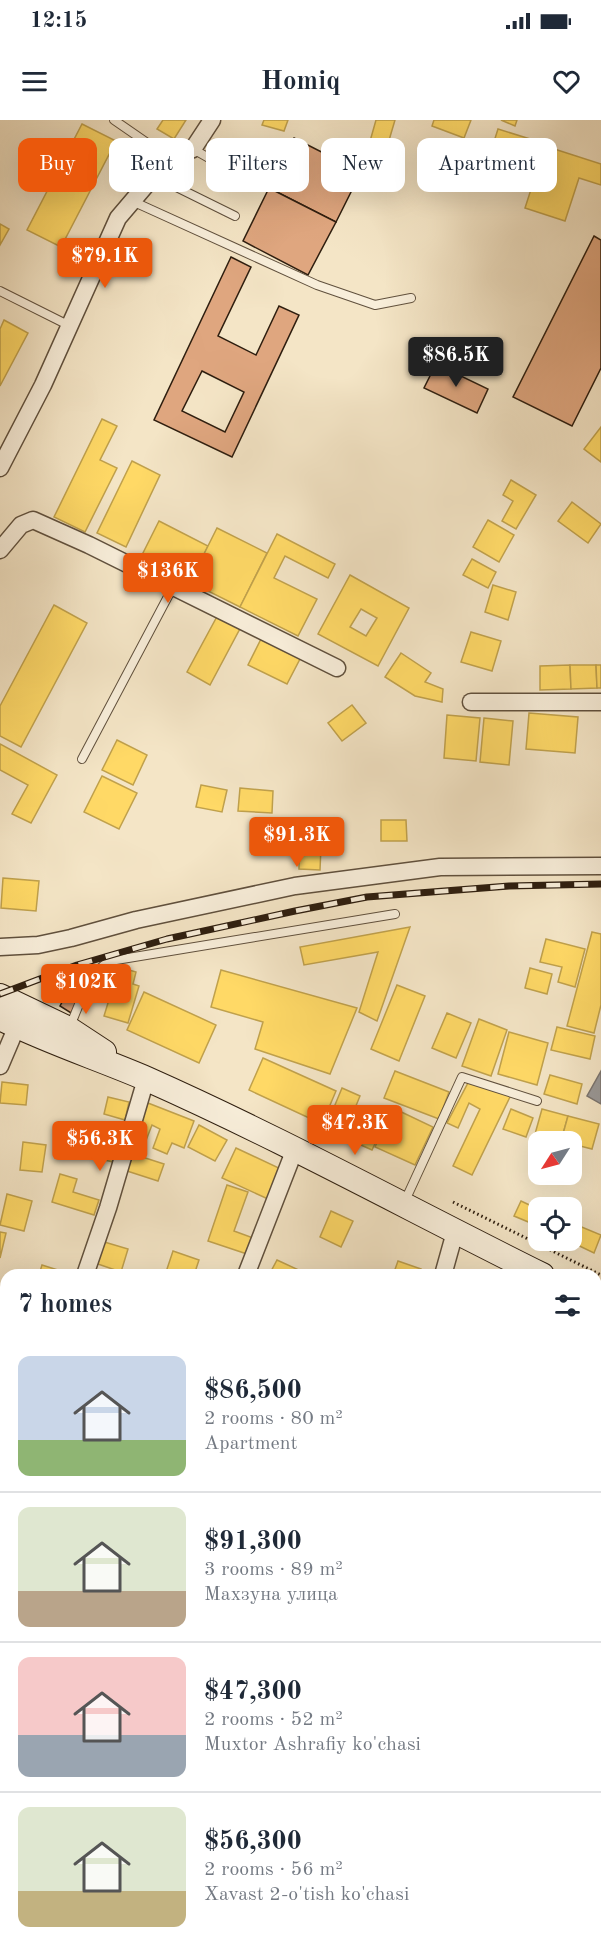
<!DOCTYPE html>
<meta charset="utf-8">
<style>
:root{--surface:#fff;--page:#f6f6f7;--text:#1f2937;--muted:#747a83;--line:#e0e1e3;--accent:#ea580c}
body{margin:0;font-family:"Old Standard TT",serif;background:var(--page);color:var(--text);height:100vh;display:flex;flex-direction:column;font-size:22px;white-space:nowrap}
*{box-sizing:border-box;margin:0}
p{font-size:20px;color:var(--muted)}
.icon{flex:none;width:33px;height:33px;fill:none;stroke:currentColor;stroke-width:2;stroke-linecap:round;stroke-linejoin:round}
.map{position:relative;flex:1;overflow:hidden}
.details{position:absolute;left:0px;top:1149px;width:602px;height:686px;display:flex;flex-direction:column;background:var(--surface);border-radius:18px 18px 0 0;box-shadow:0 6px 24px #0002}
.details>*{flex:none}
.hud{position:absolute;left:18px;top:18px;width:566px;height:54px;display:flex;gap:12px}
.needle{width:39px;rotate:234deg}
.controls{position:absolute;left:528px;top:1011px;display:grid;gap:12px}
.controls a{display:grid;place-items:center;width:54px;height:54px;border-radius:12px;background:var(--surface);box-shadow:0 6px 24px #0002;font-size:30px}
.price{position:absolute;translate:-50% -51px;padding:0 14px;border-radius:6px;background:var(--accent);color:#fff;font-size:20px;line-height:39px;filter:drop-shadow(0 2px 3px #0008)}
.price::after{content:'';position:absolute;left:50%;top:36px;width:18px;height:14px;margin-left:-9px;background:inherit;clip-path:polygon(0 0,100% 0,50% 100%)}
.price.current{background:#222;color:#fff}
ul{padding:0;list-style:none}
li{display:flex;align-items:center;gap:18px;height:150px;padding:0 18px}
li+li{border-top:2px solid var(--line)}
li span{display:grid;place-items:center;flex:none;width:168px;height:120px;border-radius:12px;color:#555}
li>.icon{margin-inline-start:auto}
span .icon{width:72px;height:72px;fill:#fffc;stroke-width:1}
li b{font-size:26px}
h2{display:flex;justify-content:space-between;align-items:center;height:72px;padding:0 18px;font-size:26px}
.chip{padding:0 21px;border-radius:12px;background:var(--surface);box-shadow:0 6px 24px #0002;font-size:21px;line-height:54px}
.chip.current{background:var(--accent);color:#fff}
.status{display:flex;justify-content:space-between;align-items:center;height:42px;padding:0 30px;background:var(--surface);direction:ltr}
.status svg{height:16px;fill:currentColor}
header{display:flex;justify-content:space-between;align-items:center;height:78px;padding:0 18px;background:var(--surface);font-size:27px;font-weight:700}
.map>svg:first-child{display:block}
</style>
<div class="status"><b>12:15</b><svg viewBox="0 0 49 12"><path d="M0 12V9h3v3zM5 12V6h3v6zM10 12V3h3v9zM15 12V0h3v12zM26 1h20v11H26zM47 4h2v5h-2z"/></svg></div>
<header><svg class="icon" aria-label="menu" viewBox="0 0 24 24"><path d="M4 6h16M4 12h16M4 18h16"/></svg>Homiq<svg class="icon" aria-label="heart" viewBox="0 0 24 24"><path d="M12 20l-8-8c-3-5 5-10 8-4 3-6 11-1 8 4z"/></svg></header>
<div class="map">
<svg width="601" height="1834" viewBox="0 0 601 1834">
<rect width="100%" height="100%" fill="#f4e5c6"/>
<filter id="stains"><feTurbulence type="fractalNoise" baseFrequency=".00333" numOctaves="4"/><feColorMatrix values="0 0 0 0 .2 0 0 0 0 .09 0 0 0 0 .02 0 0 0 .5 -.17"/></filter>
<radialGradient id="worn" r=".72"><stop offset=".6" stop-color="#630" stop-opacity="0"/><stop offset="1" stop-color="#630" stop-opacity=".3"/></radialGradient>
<g fill="#ffd966" stroke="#c0a14c" stroke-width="1.5" fill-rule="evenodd">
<path d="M 163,0 L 186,0 L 174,19 L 157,9 Z"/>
<path d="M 264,0 L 288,0 L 284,11 L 262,5 Z"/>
<path d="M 376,0 L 395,0 L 382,44 L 365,39 Z"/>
<path d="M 434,0 L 471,0 L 464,18 L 432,6 Z"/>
<path d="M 501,0 L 517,0 L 515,6 Z"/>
<path d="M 82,4 L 116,21 L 61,127 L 27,110 Z"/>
<path d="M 498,9 L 543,23 L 537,42 L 492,28 Z"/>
<path d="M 545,26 L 601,44 L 601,65 L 579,58 L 565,101 L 525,88 Z"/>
<path d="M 0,104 L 9,109 L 0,125 Z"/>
<path d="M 4,200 L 28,213 L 0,266 L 0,209 Z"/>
<path d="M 102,299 L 117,306 L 100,340 L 117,348 L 85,412 L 54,397 Z"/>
<path d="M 601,307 L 601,342 L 584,329 Z"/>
<path d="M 132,341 L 160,355 L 126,427 L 97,413 Z"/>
<path d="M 511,360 L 536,375 L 516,409 L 502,401 L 513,381 L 503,375 Z"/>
<path d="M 572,382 L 601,404 L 588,423 L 558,401 Z"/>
<path d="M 488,400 L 514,415 L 499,442 L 473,427 Z"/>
<path d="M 159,401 L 208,426 L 190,462 L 141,437 Z"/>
<path d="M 217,408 L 267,433 L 240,487 L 190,462 Z"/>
<path d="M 277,414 L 335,444 L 328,458 L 285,436 L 274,458 L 317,479 L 298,516 L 240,487 Z"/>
<path d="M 472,439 L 496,452 L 488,468 L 463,455 Z"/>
<path d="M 350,455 L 409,488 L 378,546 L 318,514 ZM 361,489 L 377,498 L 366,516 L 350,507 Z"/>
<path d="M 493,465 L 516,472 L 508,500 L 485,492 Z"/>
<path d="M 54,485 L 87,503 L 21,627 L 0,616 L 0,586 Z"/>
<path d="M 220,491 L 243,503 L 210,565 L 187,552 Z"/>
<path d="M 471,512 L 501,521 L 492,551 L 461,542 Z"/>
<path d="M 262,517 L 301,537 L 287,564 L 248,545 Z"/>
<path d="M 401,533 L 431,553 L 425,562 L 443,569 L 442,582 L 415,576 L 385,557 Z"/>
<path d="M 570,545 L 571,569 L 540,570 L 540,546 Z"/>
<path d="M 570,545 L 596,545 L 597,568 L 571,569 Z"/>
<path d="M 596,545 L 601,545 L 601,568 L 597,568 Z"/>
<path d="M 352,585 L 366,603 L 342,621 L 328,603 Z"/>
<path d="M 529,593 L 578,597 L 575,633 L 526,629 Z"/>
<path d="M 447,595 L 480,598 L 476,641 L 444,638 Z"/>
<path d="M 484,598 L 513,601 L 509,645 L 480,642 Z"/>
<path d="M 117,620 L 147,635 L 133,665 L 102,650 Z"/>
<path d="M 0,624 L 57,655 L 31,703 L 12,694 L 28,665 L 0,650 Z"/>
<path d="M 102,656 L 137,673 L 119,709 L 84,692 Z"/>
<path d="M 201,665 L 227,670 L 222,692 L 196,687 Z"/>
<path d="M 240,668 L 273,671 L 272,693 L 238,691 Z"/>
<path d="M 381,700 L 406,700 L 407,721 L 381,721 Z"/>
<path d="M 299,725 L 321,726 L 320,750 L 299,749 Z"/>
<path d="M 3,758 L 39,761 L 36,791 L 1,788 Z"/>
<path d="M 410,807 L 377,901 L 359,892 L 378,832 L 304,845 L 300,827 Z"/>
<path d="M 592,812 L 601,814 L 601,885 L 594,913 L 567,906 Z"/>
<path d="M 546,819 L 585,829 L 575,867 L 558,862 L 562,847 L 540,842 Z"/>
<path d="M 119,847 L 136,852 L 133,864 L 139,866 L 128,903 L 104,896 Z"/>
<path d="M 530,848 L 552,854 L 547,874 L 525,868 Z"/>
<path d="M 221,850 L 357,888 L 330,954 L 255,929 L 263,902 L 211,887 Z"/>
<path d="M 397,865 L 425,876 L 399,941 L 371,929 Z"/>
<path d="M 144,872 L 216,905 L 199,943 L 127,910 Z"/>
<path d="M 447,893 L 471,903 L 456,938 L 432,928 Z"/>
<path d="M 479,899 L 507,910 L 491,956 L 462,946 Z"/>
<path d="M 557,907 L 595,916 L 590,939 L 551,930 Z"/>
<path d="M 509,912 L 548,923 L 537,965 L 498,954 Z"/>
<path d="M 263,938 L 336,971 L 322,1004 L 249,970 Z"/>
<path d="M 395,951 L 449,972 L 439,999 L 384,978 Z"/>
<path d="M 550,955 L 582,964 L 577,984 L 544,974 Z"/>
<path d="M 469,961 L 511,975 L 472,1055 L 453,1046 L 480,989 L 469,983 L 458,1008 L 447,1003 Z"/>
<path d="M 2,962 L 28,965 L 26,985 L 0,983 Z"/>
<path d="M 342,968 L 360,976 L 351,998 L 381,1011 L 372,1030 L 325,1009 Z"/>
<path d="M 108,977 L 129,982 L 125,1000 L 104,994 Z"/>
<path d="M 148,983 L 194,1001 L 184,1028 L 172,1023 L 167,1034 L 153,1028 L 160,1009 L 152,1005 L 143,1028 L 132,1024 Z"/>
<path d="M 393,988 L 433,1007 L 415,1045 L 375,1027 Z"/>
<path d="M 511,989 L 533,998 L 526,1017 L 503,1009 Z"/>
<path d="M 542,989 L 568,996 L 561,1021 L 535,1014 Z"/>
<path d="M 568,996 L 599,1004 L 592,1029 L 572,1024 L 572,1022 L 561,1021 Z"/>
<path d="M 105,1005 L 121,1009 L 113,1042 L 96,1038 Z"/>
<path d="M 199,1005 L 227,1020 L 215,1041 L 188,1027 Z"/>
<path d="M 23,1022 L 46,1025 L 42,1052 L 20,1050 Z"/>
<path d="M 236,1028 L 281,1049 L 268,1079 L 222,1058 Z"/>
<path d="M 133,1034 L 164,1044 L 158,1061 L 127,1051 Z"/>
<path d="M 60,1054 L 77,1059 L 73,1072 L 99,1080 L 94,1095 L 52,1082 Z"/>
<path d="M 227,1065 L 248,1072 L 234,1111 L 256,1119 L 250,1135 L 208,1121 Z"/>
<path d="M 7,1074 L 32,1081 L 24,1111 L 0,1105 Z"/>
<path d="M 521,1081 L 538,1089 L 538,1106 L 514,1096 Z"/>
<path d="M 331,1091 L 353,1101 L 341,1127 L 320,1117 Z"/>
<path d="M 572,1103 L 601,1115 L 594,1133 L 567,1120 L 572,1120 Z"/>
<path d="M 0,1112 L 6,1113 L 0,1138 Z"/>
<path d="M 101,1121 L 128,1129 L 121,1152 L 95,1143 Z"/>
<path d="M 173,1131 L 199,1140 L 194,1155 L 165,1155 Z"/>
<path d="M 277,1140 L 303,1152 L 301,1155 L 269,1155 Z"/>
<path d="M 398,1141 L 421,1149 L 419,1155 L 393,1155 Z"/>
<path d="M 42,1145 L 61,1151 L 60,1155 L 39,1155 Z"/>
<path d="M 4,1171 L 6,1172 L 6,1188 L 0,1187 Z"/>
<path d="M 4,1286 L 6,1287 L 6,1311 L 0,1309 L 0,1297 Z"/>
<path d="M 596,1321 L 601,1322 L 601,1379 L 596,1378 Z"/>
<path d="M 0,1325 L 6,1327 L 3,1350 L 0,1350 Z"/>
<path d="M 596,1431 L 601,1433 L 601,1466 L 596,1464 Z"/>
<path d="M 0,1450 L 6,1452 L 6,1476 L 0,1475 Z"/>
<path d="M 0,1511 L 6,1513 L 2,1528 L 0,1528 Z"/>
<path d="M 0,1573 L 6,1574 L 6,1596 L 0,1595 Z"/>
<path d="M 596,1611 L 601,1612 L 601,1635 L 596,1634 Z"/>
<path d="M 0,1687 L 6,1688 L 6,1714 L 0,1713 Z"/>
<path d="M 0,1730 L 6,1730 L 6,1748 L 0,1747 Z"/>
<path d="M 596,1817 L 601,1818 L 601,1834 L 576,1834 L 577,1828 L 596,1828 Z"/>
<path d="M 0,1822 L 6,1823 L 6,1828 L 38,1828 L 38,1834 L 0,1834 Z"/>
<path d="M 315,1828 L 339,1828 L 338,1834 Z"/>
<path d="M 404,1828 L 432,1828 L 431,1834 L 403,1834 Z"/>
<rect x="439" y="1828" width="18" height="6"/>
<path d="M 534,1828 L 556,1828 L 555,1834 L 533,1834 Z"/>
</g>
<path fill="#999" stroke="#797470" stroke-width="1.5" d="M 601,951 L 601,984 L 587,976 Z"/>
<g fill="#dfa67f" stroke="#2e1e0f" stroke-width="1.5" fill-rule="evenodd">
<path d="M 294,18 L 361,52 L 336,102 L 269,68 Z"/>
<path d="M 269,68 L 336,102 L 308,155 L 243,121 Z"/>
<path d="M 594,116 L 601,120 L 601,248 L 572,306 L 513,277 Z"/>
<path d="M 231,137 L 251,147 L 218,216 L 256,235 L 279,186 L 299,195 L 232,337 L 154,300 ZM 202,251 L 244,272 L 225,312 L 182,291 Z"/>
<path d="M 436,244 L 488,269 L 477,293 L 424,268 Z"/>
<path d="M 71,866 L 83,873 L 71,893 L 60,886 Z"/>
</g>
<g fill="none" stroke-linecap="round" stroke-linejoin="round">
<defs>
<g id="lane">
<path d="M 114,0 L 169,38"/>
<path d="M 193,29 L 258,66"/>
<path d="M 154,56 L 235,96"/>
<path d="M 132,81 L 317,165 L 375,185 L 411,178"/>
<path d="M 0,171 L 70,206"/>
<path d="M 82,639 L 173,467"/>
<path d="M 70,906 C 80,884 88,853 110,841 L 395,794"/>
<path d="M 404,1083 L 462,957 L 537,981"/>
<path d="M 596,1280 L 601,1253"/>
</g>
<g id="street">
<path d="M 0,348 L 43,265 L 118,98 L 169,38 L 193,29 L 212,0"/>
<path d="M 0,430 L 21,405 L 33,400 L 89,425 L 337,548"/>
<path d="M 471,582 L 601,582"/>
<path d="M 0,827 L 38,825 L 71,818 L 136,800 L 295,766 L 440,747 L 601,746"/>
<path d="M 0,946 L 17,906"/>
<path d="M 85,1155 L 108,1088 L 146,959"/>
<path d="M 246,1155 L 295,1029"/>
<path d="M 443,1155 L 455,1112"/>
<path d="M 0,1401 L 6,1384"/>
<path d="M 0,1606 L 6,1607"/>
<path d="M 596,1642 L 601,1643"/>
<path d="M 287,1834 L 289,1828"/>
</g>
<g id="secondary">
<path d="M 0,876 L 69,909 L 104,932"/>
<path d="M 0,898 C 48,922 98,938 147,959 C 282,1019 411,1090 542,1155"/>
<path d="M 596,1181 L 601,1184"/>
</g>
</defs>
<use href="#lane" stroke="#60503d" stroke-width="10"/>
<use href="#street" stroke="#60503d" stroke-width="19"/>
<use href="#secondary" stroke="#2e1e0f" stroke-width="26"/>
<path stroke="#2e1e0f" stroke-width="3" stroke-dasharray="1.5 3" stroke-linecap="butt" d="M 453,1082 L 601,1155"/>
<use href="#lane" stroke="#f8eeda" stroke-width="8"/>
<use href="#street" stroke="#f8eeda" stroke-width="16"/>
<use href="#secondary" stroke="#f8eeda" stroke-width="24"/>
<defs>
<path id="rail" d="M 0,874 L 77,845 L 167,819 L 295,791 L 367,777 L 509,766 L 601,764"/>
</defs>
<use href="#rail" stroke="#2e1e0f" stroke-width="7"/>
<use href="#rail" stroke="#f8eeda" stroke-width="4.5" stroke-dasharray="14" stroke-linecap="butt"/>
</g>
<rect width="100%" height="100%" filter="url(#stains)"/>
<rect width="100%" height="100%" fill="url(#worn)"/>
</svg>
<div class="controls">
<a><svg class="needle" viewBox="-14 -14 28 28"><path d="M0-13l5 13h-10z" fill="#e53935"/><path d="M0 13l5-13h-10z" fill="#747a83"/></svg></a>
<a><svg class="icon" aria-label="locate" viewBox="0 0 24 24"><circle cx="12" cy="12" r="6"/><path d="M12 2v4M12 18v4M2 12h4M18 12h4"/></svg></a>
</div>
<b class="price" style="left:105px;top:169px">$79.1K</b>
<b class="price current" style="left:456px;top:268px">$86.5K</b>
<b class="price" style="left:168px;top:484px">$136K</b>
<b class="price" style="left:297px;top:748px">$91.3K</b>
<b class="price" style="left:86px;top:895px">$102K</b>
<b class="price" style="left:355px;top:1036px">$47.3K</b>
<b class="price" style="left:100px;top:1052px">$56.3K</b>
<div class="hud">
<a class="chip current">Buy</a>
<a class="chip">Rent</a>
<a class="chip">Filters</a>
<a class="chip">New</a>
<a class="chip">Apartment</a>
</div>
<section class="details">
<h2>7 homes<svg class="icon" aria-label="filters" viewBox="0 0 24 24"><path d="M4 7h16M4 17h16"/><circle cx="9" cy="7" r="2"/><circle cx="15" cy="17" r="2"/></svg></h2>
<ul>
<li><span style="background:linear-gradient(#c9d6e8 70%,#8fb573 0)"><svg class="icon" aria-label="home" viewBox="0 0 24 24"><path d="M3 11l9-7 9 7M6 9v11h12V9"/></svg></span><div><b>$86,500</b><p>2 rooms · 80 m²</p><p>Apartment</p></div></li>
<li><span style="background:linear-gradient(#dfe7d0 70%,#b9a48a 0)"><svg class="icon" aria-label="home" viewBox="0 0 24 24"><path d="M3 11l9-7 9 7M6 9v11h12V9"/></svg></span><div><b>$91,300</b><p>3 rooms · 89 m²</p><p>Махзуна улица</p></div></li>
<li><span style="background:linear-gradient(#f6c9c9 65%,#9aa5b1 0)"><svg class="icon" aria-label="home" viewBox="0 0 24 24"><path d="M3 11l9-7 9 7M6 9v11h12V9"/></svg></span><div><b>$47,300</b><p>2 rooms · 52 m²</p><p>Muxtor Ashrafiy ko'chasi</p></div></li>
<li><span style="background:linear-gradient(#dfe7d0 70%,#c2b280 0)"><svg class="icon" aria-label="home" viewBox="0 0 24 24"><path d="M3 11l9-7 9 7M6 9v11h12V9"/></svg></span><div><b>$56,300</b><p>2 rooms · 56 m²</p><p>Xavast 2-o'tish ko'chasi</p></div></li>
</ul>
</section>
</div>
